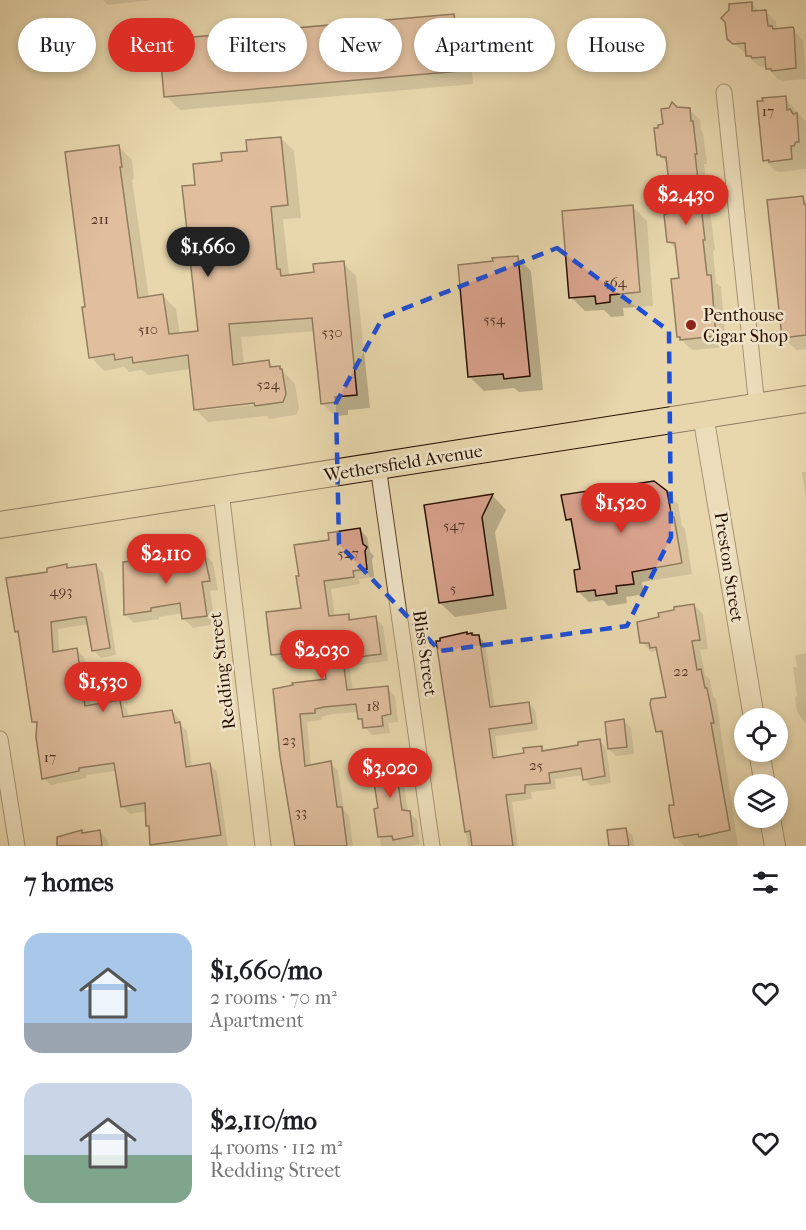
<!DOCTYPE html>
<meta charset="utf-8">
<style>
:root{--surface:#fff;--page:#f6f6f6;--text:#202124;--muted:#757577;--accent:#d93025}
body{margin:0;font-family:"IM FELL French Canon",serif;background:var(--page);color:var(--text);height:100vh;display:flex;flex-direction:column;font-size:22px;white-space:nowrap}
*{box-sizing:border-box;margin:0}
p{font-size:20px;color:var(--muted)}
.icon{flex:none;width:33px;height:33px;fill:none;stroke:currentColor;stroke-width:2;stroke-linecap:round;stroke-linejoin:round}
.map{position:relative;height:846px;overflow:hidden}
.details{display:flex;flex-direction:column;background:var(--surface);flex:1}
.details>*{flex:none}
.guide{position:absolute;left:18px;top:18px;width:771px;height:54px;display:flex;gap:12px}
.controls{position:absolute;left:734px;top:708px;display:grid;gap:12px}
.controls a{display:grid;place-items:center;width:54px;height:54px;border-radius:50%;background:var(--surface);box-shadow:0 3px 9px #0003;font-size:30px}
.price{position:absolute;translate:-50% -51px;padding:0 14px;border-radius:21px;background:var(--accent);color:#fff;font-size:20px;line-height:39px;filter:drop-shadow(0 2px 3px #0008)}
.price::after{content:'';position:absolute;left:50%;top:36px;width:18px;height:14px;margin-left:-9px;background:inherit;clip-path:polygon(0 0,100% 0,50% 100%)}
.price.selected{background:#222;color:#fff}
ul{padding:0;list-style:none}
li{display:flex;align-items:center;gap:18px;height:150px;padding:0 24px}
li span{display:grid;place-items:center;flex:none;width:168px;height:120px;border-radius:18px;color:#555}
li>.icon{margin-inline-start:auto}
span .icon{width:72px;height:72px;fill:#fffc;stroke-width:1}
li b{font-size:26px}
h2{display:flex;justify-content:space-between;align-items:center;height:72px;padding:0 24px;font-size:26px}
.tag{padding:0 21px;border-radius:27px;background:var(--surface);box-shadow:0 3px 9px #0003;font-size:21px;line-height:54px}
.tag.selected{background:var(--accent);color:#fff}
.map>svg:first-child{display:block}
</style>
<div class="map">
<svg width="806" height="846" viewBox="0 0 806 846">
<rect width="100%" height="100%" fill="#e8d7ad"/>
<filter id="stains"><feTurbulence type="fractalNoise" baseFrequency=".00333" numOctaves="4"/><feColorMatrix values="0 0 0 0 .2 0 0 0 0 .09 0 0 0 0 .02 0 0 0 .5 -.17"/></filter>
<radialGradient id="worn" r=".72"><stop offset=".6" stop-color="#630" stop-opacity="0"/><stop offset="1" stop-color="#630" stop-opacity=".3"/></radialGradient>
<g fill="#0003" fill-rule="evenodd">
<path d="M 103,0 L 152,0 L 108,5 Z"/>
<path d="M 751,3 L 760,12 L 766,12 L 776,22 L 777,30 L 792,29 L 803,40 L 806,79 L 784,81 L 778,79 L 767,68 L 758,66 L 729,38 Z"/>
<path d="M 454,16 L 468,30 L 473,84 L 180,110 L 166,96 Z"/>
<path d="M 785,98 L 806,122 L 806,169 L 781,172 L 775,171 L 765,160 Z"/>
<path d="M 677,108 L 689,109 L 700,120 L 701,130 L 703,133 L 707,164 L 704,164 L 715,250 L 713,251 L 716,283 L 721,287 L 726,347 L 692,350 L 678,337 L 680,279 L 677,250 L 669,242 L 673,213 L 668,164 L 659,154 L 664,125 Z"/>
<path d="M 281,138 L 294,151 L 301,218 L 283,219 L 289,276 L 316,274 L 343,263 L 356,276 L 370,408 L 348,410 L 348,415 L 335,416 L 322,403 L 315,331 L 241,337 L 244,365 L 268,361 L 275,368 L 279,367 L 295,384 L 299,408 L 296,415 L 269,419 L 267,416 L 208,422 L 195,409 L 191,369 L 148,375 L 142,370 L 129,372 L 124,367 L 104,371 L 91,357 L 87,308 L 118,146 L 132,160 L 134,179 L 132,180 L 149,298 L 163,296 L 176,309 L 180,335 L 199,333 L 197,186 L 223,162 ZM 262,401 L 262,404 L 205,410 L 205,407 Z"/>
<path d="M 803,198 L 806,201 L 806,349 L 796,350 L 783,337 Z"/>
<path d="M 633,207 L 647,221 L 653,306 L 623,308 L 624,316 L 611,317 L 604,310 L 585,311 L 571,297 Z"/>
<path d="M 517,257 L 531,271 L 543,390 L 519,392 L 514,388 L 484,391 L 469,376 L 495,263 Z"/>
<path d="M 802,472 L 806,472 L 806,501 Z"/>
<path d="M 666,493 L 678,504 L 682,526 L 685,529 L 692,574 L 642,582 L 644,594 L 626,597 L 627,603 L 608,606 L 603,600 L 589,602 L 579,592 L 582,570 L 574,526 L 567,519 Z"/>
<path d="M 493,496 L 506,510 L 495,532 L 507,609 L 455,617 L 440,603 L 426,506 Z"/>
<path d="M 360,530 L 367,537 L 370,552 L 374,556 L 372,560 L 374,577 L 359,579 L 360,584 L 331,589 L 335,617 L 348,615 L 354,621 L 375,618 L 383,626 L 388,661 L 349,666 L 353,691 L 387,688 L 395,696 L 398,722 L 388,723 L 390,733 L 372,735 L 365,727 L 359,712 L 332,714 L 321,717 L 322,720 L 307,722 L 311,766 L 330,763 L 338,771 L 344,810 L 349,816 L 353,846 L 296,846 L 275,690 L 328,681 L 325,657 L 280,662 L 272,654 L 302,609 L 300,577 L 331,541 Z"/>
<path d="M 204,554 L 213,563 L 218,590 L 210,591 L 215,624 L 193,628 L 184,619 L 183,613 L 159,617 L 159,619 L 134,623 L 125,614 L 145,560 L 149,565 Z"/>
<path d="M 95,565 L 103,573 L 116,655 L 101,658 L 93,650 L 89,624 L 58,629 L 59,653 L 76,650 L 84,657 L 91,707 L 120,702 L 127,709 L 128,717 L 172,711 L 179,719 L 181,725 L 187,731 L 192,767 L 209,764 L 217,772 L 228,846 L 152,846 L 147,811 L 130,814 L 122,806 L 116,771 L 86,775 L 86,778 L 51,785 L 43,778 L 38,726 L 33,722 L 20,634 L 17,631 L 49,573 L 66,566 L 70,569 Z"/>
<path d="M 694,605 L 703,614 L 708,649 L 700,650 L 705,675 L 710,680 L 713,696 L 716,699 L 738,846 L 684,846 L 676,837 L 675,806 L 664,738 L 658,731 L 668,698 L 659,655 L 656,651 L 651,652 L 642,642 L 661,618 Z"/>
<path d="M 478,636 L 485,643 L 495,708 L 528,703 L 535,710 L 538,730 L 495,736 L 498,758 L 525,755 L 541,747 L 545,752 L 580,746 L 599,741 L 606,747 L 611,783 L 591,786 L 584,779 L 584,775 L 555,779 L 556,789 L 531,792 L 532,799 L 512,802 L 518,846 L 468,846 L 438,642 Z"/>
<path d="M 806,653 L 806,724 L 797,712 L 795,697 L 797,696 L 793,667 L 797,667 L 795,655 Z"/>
<path d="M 624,721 L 631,728 L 634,754 L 616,756 L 609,749 Z"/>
<path d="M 395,755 L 398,755 L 406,762 L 408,776 L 403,777 L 408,812 L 417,820 L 420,844 L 411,846 L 381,846 L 376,810 L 379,810 L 381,764 Z"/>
<path d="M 626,829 L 633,836 L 634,846 L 611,846 Z"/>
<path d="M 81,832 L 84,835 L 100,832 L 107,839 L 109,846 L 58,846 L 57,838 Z"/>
</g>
<g fill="#d8a18c" stroke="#280f01" stroke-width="1.5">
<path d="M 752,2 L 752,11 L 766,10 L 768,26 L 772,26 L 773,29 L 793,27 L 794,29 L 796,68 L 772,71 L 771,69 L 766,69 L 765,57 L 752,58 L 751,56 L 746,56 L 745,43 L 733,44 L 727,39 L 725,22 L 721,18 L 729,10 L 729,4 Z"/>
<path d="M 454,14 L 460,71 L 164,97 L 159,40 Z"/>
<path d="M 786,96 L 787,110 L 790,109 L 793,114 L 797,113 L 799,142 L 796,142 L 794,146 L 791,146 L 792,159 L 769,162 L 769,160 L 763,161 L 757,101 L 763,101 L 762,98 Z"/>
<path d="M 672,102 L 677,107 L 690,108 L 691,121 L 693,121 L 697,154 L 695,154 L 705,240 L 703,240 L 707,275 L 711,275 L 716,336 L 680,340 L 680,337 L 677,337 L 671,279 L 679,278 L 675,243 L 667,242 L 664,215 L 672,212 L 666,157 L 661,157 L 660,155 L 657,155 L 654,128 L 658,128 L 658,125 L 663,124 L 661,109 L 669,108 Z"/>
<path d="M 281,137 L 288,205 L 271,207 L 277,269 L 280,269 L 281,276 L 314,272 L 313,264 L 344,261 L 357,395 L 335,397 L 336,402 L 321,404 L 312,318 L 229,324 L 233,365 L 269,360 L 270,367 L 280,366 L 280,369 L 282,369 L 286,394 L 283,402 L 255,406 L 254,403 L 194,410 L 188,355 L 133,363 L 132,357 L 115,360 L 114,354 L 89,358 L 82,307 L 85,307 L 65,152 L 119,145 L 122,167 L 120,167 L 138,298 L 163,294 L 169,334 L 198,331 L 182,186 L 195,185 L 193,164 L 222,161 L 221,153 L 247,151 L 246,140 Z"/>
<path d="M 803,196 L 804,204 L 806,204 L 806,335 L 782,338 L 767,200 Z"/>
<path d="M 633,205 L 640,292 L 610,295 L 610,302 L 596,304 L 595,296 L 569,298 L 562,211 Z"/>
<path d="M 518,256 L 530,376 L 504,379 L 503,374 L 468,377 L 458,265 L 493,261 L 492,258 Z"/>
<path d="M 654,481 L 667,491 L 672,517 L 674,517 L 682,563 L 632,572 L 634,584 L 616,586 L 617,593 L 596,596 L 595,590 L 577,592 L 574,570 L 580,569 L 571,519 L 566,520 L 561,495 Z"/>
<path d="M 493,494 L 482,517 L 493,595 L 439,603 L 424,505 Z"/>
<path d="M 360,528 L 363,544 L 367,547 L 365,551 L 367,569 L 353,571 L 354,577 L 324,581 L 329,616 L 349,614 L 349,620 L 376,616 L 381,654 L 343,659 L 347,690 L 388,686 L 391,714 L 382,716 L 383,726 L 363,728 L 362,719 L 358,719 L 356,704 L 324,707 L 315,709 L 315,713 L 300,714 L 305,766 L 331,761 L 337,807 L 342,807 L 347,846 L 295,846 L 280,756 L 273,689 L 293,685 L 292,683 L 326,679 L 322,650 L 271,655 L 266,612 L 301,608 L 296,576 L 299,576 L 294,545 L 329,540 L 328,533 Z"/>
<path d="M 204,553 L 210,581 L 202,582 L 207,616 L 182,619 L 180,603 L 151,608 L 151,611 L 124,615 L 123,562 L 146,559 L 146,564 Z"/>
<path d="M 67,564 L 67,568 L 96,564 L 110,648 L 92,651 L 86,617 L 82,617 L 51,622 L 53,652 L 77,648 L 85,706 L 120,700 L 123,717 L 172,710 L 175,723 L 180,722 L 186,767 L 210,763 L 221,835 L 150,845 L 149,826 L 146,826 L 145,803 L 121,807 L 114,763 L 79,768 L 79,771 L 42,779 L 36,737 L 37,722 L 32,722 L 18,631 L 15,632 L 6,578 L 47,572 L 47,568 Z"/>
<path d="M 694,604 L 700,640 L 692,641 L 697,670 L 701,669 L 705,688 L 707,688 L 714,723 L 711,723 L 730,830 L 699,837 L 698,834 L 674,838 L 669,810 L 669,805 L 674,805 L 662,731 L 656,732 L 650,704 L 651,699 L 666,697 L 656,647 L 650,648 L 649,643 L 640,643 L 637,622 L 659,617 L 658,613 L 674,610 L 674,607 Z"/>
<path d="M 467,632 L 467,634 L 472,633 L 472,635 L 479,635 L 490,707 L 529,702 L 532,723 L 489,729 L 493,758 L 524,753 L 523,748 L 542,746 L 542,751 L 578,745 L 578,742 L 600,739 L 605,776 L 583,780 L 581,768 L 549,773 L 550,783 L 525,785 L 525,793 L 506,795 L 513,846 L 472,846 L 470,831 L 465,832 L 436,641 L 440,641 L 440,638 Z"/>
<path d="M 624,719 L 627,747 L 608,749 L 605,722 Z"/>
<path d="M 393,751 L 394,754 L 399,753 L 401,769 L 396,769 L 402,810 L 410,811 L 413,836 L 393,840 L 392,836 L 378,837 L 374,809 L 378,808 L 371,764 L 379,763 L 377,754 Z"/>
<path d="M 626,828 L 629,846 L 609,846 L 607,830 Z"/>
<path d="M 82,830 L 82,833 L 100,830 L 102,846 L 57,846 L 57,837 Z"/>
</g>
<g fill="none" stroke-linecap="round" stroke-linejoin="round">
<defs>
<g id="minor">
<path d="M 724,92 L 757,407"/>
<path d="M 378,466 L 432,846"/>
<path d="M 221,491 L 263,846"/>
<path d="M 0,739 L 17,846"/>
</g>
<g id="tertiary">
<path d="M 703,415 L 754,718"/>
<path d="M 759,752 L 765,784"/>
<path d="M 770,818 L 775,846"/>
</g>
<path id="primary" d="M 0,525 L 806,399"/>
</defs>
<use href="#minor" stroke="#58412c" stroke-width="17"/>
<use href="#tertiary" stroke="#58412c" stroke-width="22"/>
<use href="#primary" stroke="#280f01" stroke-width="28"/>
<use href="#minor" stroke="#f0e5ca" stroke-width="15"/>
<use href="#tertiary" stroke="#f0e5ca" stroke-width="20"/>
<use href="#primary" stroke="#e8d7ad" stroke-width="26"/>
</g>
<path d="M0 0H806V846H0ZM 557,248 L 669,331 L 671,537 L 627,626 L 440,651 L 339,544 L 336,403 L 383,317 Z" fill="#e8d7ad" fill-opacity=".55" fill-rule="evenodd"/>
<path fill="none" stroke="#1d4ed8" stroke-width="4.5" stroke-dasharray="12 8" stroke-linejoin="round" d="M 557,248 L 669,331 L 671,537 L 627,626 L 440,651 L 339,544 L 336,403 L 383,317 Z"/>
<circle fill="#8f2418" stroke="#f0e5ca" stroke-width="2" cx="691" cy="325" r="6"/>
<g text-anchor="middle" stroke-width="5" stroke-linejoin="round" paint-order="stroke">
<g font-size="15" fill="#543424">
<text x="768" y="116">17</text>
<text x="100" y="224">211</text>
<text x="615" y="287">564</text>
<text x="494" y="324">554</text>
<text x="148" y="334">510</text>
<text x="332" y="337">530</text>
<text x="268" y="389">524</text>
<text x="454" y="530">547</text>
<text x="348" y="558">527</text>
<text x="453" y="593">5</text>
<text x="61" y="596">493</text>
<text x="681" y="676">22</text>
<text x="373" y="711">18</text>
<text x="289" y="745">23</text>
<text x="50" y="762">17</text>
<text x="536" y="770">25</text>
<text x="301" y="817">33</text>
</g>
<g font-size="18" fill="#280f01" stroke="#f0e5ca" text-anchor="start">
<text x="703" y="321">Penthouse<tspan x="703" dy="21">Cigar Shop</tspan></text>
</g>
<g font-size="18" fill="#280f01" stroke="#f0e5ca">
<text transform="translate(403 463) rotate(-9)" y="6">Wethersfield Avenue</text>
<text transform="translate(729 567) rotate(81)" y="6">Preston Street</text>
<text transform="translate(425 653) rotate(82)" y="6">Bliss Street</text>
<text transform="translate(222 671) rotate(-97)" y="6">Redding Street</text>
</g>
</g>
<rect width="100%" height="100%" filter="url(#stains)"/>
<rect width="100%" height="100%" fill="url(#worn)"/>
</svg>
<div class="controls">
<a><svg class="icon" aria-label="locate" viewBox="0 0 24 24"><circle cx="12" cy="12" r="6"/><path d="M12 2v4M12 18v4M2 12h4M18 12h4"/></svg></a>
<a><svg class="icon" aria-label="layers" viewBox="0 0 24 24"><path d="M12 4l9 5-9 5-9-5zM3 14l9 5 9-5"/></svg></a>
</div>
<b class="price" style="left:686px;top:226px">$2,430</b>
<b class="price selected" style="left:208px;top:278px">$1,660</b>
<b class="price" style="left:621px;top:534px">$1,520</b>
<b class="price" style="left:166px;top:585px">$2,110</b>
<b class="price" style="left:322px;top:681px">$2,030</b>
<b class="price" style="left:103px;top:713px">$1,530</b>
<b class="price" style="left:390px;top:799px">$3,020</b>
<div class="guide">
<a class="tag">Buy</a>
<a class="tag selected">Rent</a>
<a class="tag">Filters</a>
<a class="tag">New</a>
<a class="tag">Apartment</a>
<a class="tag">House</a>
</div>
</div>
<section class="details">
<h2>7 homes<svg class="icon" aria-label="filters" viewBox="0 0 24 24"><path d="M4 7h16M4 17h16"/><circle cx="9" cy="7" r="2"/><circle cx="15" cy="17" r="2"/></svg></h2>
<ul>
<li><span style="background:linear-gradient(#a9c7e8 75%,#9aa5b1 0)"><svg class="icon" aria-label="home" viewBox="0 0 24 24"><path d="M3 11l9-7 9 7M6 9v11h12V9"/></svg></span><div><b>$1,660/mo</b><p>2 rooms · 70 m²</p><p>Apartment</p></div><svg class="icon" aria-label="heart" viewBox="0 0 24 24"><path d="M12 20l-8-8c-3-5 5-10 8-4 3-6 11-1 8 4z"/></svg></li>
<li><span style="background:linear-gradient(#c9d6e8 60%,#7fa58c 0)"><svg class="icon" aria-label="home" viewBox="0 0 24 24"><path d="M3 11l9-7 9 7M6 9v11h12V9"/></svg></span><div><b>$2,110/mo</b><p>4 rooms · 112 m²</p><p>Redding Street</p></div><svg class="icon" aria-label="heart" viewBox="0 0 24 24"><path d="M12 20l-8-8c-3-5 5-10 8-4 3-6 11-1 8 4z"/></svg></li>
</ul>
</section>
